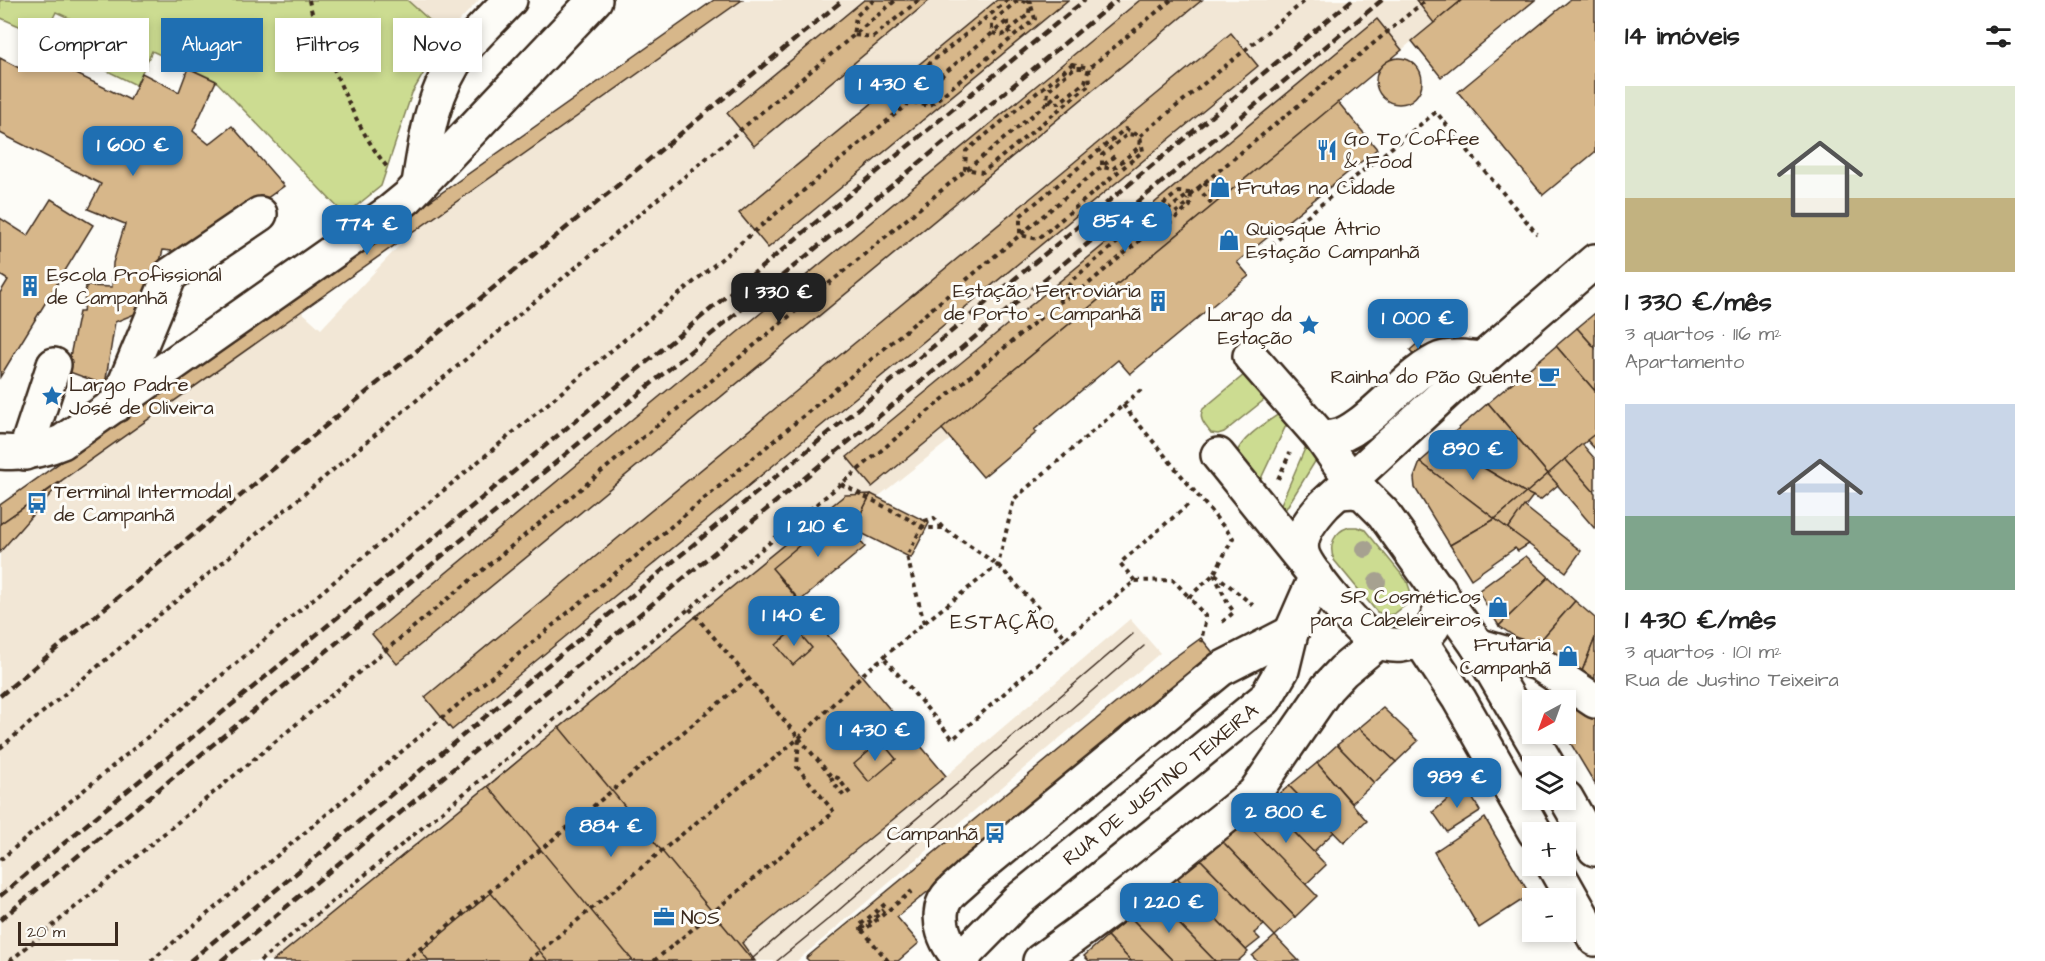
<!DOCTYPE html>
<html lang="pt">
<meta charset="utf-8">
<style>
:root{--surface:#fff;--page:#f2f2f2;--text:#222;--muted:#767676;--accent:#1f6fb2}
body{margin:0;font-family:"Architects Daughter",sans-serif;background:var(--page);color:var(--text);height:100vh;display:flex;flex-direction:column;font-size:22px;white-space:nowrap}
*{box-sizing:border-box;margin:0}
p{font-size:20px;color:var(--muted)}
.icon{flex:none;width:33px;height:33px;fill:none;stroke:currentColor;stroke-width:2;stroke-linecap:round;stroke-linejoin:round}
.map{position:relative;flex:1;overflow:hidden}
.panel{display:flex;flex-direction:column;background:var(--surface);width:450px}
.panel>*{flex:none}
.banner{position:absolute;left:18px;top:18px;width:570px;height:54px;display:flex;gap:12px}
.needle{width:39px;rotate:221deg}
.tools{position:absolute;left:1522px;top:690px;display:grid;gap:12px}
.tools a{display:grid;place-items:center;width:54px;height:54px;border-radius:0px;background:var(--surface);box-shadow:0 3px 9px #0003;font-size:30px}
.scale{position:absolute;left:18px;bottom:15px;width:100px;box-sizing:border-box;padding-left:6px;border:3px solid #3b2a1e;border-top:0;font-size:16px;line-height:21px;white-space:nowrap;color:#3b2a1e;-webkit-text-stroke:4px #fdfcf7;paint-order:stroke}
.price{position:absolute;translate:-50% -51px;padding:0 14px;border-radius:12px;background:var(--accent);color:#fff;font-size:20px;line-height:39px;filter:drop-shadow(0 2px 3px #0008)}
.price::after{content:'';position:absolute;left:50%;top:36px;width:18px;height:14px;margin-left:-9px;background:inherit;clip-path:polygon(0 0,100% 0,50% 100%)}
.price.selected{background:#222;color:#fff}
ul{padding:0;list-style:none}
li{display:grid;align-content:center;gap:12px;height:318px;padding:0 30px}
li span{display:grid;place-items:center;height:186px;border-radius:0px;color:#555}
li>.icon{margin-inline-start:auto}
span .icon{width:108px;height:108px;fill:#fffc;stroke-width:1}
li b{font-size:26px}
h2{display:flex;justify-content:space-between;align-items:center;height:72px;padding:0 30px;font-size:26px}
.chip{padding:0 21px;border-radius:0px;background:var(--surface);box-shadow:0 3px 9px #0003;font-size:21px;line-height:54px}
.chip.selected{background:var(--accent);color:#fff}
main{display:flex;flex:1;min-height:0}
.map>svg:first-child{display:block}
</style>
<main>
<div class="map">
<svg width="1595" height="961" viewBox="0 0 1595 961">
<rect width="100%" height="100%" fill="#fdfcf7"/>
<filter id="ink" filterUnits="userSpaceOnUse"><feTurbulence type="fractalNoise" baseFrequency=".0167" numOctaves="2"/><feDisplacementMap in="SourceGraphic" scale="12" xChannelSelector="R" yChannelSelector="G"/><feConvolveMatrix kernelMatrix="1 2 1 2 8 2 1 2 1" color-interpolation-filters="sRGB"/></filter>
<g filter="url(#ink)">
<g fill="#f2e7d6">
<path d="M 407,0 L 479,0 L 446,35 Z"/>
<path d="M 742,0 L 1462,0 L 943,429 L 951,439 L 779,575 L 924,749 L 665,961 L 0,961 L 0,552 L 62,481 L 301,311 L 321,329 L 411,233 Z"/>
<path d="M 1130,619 L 1160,653 L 797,961 L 755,961 L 742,944 L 946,776 Z"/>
</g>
<g fill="#ccdc91" stroke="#848358" stroke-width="1.5">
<path d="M 0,0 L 407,0 L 446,35 L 412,93 L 381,186 L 345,215 L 215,80 L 152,51 L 136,85 L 89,62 L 101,33 L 56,12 L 44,37 L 1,18 L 0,20 Z"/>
<path d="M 1251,373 L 1268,394 L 1264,400 L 1224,432 L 1218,434 L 1211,433 C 1205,425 1198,419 1203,409 L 1244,375 Z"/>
<path d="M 1279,414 L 1289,419 L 1257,487 L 1235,456 C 1241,438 1264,424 1279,414 Z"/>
<path d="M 1306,446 L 1317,453 L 1316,460 L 1282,515 L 1278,511 Z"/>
<path d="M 1349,527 L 1357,527 L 1365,530 L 1407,581 L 1410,590 L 1407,604 L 1394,614 L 1388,615 L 1377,612 L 1334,560 C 1328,545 1334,532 1349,527 Z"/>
</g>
<g fill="#d7b78a" stroke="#3b2a1e" stroke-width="1.5">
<path d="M 714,0 L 742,0 L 0,524 L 0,505 Z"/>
<path d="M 864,0 L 930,0 L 754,146 L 727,113 Z"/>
<path d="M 997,0 L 1068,0 L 768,248 L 739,213 Z"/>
<path d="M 1140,0 L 1202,0 L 397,664 L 372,634 Z"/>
<path d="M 1416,0 L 1462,0 L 1434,23 Z"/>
<path d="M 1462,0 L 1535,0 L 1441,77 L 1412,41 Z"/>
<path d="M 1570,0 L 1595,0 L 1595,152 L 1543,195 L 1458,92 Z"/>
<path d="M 1377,19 L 1402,50 L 872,487 L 847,457 Z"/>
<path d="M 1231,33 L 1258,66 L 452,730 L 425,697 Z"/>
<path d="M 27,50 L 130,100 L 142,73 L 179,92 L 188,68 L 216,81 L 193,131 L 209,144 L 232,126 L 284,186 L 190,253 L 163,250 L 147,309 L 115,322 L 105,385 L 67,371 L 79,312 L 83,312 L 86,286 L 112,287 L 113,263 L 125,224 L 88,209 L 101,184 L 0,133 L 0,58 L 19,68 Z"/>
<circle cx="1399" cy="81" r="23"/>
<path d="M 1338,102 L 1377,149 L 1237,262 L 1249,276 L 1235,287 L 1130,374 L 1118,360 L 1034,430 L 1037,432 L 983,477 L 942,429 Z"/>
<path d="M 51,199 L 93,225 L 0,377 L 0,293 L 8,280 L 0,275 L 0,218 L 28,236 Z"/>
<path d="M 1595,313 L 1595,348 L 1577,328 Z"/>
<path d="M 1577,328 L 1595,348 L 1595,391 L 1556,346 Z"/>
<path d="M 1418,343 L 1425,351 L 1417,358 L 1410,350 Z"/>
<path d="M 1556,346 L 1595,391 L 1595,434 L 1548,474 L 1488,403 Z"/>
<path d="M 1488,403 L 1548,474 L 1526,493 L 1442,443 Z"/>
<path d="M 1595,434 L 1595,449 L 1587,440 Z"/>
<path d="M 1442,443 L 1526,493 L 1495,519 L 1420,462 Z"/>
<path d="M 1582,444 L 1595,459 L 1595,489 L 1593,491 L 1565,459 Z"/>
<path d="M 1565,459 L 1595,493 L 1595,529 L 1548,474 Z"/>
<path d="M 1420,462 L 1495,519 L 1450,545 L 1415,488 L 1414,478 Z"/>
<path d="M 1548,474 L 1558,485 L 1540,500 L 1526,493 Z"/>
<path d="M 62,481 L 0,552 L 0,524 Z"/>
<path d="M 1526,493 L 1533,496 L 1508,529 L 1495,519 Z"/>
<path d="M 871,494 L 853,529 L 845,522 L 778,576 L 946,776 L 742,943 L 755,961 L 273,961 L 845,495 Z"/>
<path d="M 871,494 L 929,523 L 911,558 L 853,529 Z"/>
<path d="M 1524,506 L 1581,551 L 1566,572 L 1508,529 Z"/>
<path d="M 1495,519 L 1529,544 L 1518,551 L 1515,548 L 1471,579 L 1450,545 Z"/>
<path d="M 830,520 L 845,522 L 865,547 L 800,601 L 772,568 Z"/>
<path d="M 1526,556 L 1549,577 L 1499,626 L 1478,591 Z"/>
<path d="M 1549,577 L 1575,601 L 1533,649 L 1499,626 Z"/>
<path d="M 1575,601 L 1595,618 L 1595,638 L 1579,679 L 1533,649 Z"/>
<path d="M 795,628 L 812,648 L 793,665 L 776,645 Z"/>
<path d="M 1201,638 L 1215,655 L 897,917 L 919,943 L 898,961 L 809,961 L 806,958 L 1150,675 Z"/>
<path d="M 1595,638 L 1595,690 L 1579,679 Z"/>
<path d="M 1556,679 L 1595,706 L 1595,784 L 1565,734 L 1566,700 L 1546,700 L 1542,694 Z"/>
<path d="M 1383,708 L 1418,741 L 1396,762 L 1359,728 Z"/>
<path d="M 559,727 L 753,961 L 633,961 L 488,786 Z"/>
<path d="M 1359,728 L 1396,762 L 1374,783 L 1337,745 Z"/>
<path d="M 881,741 L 896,759 L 869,782 L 854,764 Z"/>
<path d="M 1337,745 L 1374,783 L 1352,803 L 1317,763 Z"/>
<path d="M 1317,763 L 1367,821 L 1344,843 L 1289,786 Z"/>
<path d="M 1465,785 L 1480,811 L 1447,832 L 1433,812 Z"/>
<path d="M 1289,786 L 1334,832 L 1313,852 L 1267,804 Z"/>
<path d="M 1267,804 L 1326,865 L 1305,885 L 1245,822 Z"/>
<path d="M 1485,818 L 1530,895 L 1479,928 L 1434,852 Z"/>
<path d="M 1245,822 L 1317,896 L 1295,917 L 1222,841 Z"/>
<path d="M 1222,841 L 1295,917 L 1275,936 L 1200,859 Z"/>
<path d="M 1200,859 L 1264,925 L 1254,933 L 1260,939 L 1246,950 L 1177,878 Z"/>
<path d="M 1177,878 L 1246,950 L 1248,952 L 1238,961 L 1215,961 L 1154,898 Z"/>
<path d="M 491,893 L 548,961 L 429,961 L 421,951 Z"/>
<path d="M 1154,898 L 1215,961 L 1173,961 L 1130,917 Z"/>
<path d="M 1130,917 L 1173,961 L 1131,961 L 1107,936 Z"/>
<path d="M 1107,936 L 1131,961 L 1089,961 L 1084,956 Z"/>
<path d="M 1275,936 L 1299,961 L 1257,961 L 1252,956 Z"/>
</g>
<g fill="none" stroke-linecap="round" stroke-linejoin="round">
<defs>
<g id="minor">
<path d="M 419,184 C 426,137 433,89 463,50 C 477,33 494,17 510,0"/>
<path d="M 1250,356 L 1320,436 L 1339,463 L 1363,493"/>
<path d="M 116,405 L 170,275 L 260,214"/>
<path d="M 1320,436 C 1324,436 1329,438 1333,437 C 1364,434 1407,372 1441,359 C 1454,355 1469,358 1482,359"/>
<path d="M 0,452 C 22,454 41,451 62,442 L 391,211 L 408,197 L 595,0"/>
<path d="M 25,453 L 54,365"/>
<path d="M 1218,455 L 1309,568"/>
<path d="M 1340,492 L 1353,491 L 1363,493 L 1383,513 L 1477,645 L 1548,766"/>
<path d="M 1439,589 C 1448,630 1412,657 1374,640 C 1359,632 1305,569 1302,552 C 1298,534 1314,516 1325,504 L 1482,359 L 1595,261"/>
<path d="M 1420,640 L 1459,699 L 1535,832"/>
<path d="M 1477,645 L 1538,663 L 1595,701"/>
<path d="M 1566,798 L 1595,849"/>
<path d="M 1554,866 L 1595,939"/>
<path d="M 958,961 L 1016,902 L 1265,699 L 1282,670 L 1291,633 L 1316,576"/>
<path d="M 964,961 C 946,949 933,916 947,897 C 953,889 964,882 971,874 L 1221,669 L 1291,633"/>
<path d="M 1040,961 L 1108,911 L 1254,794 L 1327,688 L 1343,671 L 1379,641"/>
</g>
</defs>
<use href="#minor" stroke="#3b2a1e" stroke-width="38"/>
<g stroke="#3b2a1e" stroke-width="4" stroke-dasharray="4.5 4.5" stroke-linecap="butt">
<path d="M 309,0 C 314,26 325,49 336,74 C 350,107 364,138 387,167"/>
<path d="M 874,0 L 856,16 L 853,35 L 873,37 L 919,0"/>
<path d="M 1008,0 L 908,81 L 909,101 L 929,106 L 1035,19 L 1030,2 L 1025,0"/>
<path d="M 1026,2 L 1018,0 L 992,22 L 992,33 L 1003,35 L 1029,14 L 1030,2 L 1033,0"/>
<path d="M 1007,21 L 1011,39"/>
<path d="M 1072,64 L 1089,68 L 1090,84 L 983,172 L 965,169 L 966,151 Z"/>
<path d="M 1082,68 L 1074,68 L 1048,90 L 1047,102 L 1059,103 L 1085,82 L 1089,68 L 1171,0"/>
<path d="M 1125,129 L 1140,136 L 1143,151 L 1038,239 L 1020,235 L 1020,216 Z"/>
<path d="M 1134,135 L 1128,134 L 1102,155 L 1102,167 L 1113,169 L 1139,147 L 1140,136 L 1306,0"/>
<path d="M 1204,182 L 1219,200"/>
<path d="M 1198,188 L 1426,0"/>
<path d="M 1154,229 L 1187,204 L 1188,199"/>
<path d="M 1152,230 L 1163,229 L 1190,206 L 1191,194"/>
<path d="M 1257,256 L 1436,112 L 1537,234"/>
<path d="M 1059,302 L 1072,280 L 1178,192 L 1190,193"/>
<path d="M 1123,405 L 1233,538 L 1214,574 L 1189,597 L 1206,617 L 1201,642"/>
<path d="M 1278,479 L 1290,453"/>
<path d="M 841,484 L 926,528 L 943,528 L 998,565 L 1066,638 L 953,739 L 884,658"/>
<path d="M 1214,574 L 1228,604 L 1234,612 L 1220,624"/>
<path d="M 1215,574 L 1255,607"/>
<path d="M 1135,581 L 1120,563 L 1190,503"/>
<path d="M 924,623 L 907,556 L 925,521 L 934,518 L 943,528"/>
<path d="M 1066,638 L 1135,581 L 1173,580 L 1189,597"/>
<path d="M 799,738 L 831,776 L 838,778 L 851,795"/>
<path d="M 0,748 L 896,0"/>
<path d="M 831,777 L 833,782 L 846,799"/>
<path d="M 0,860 L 1007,21"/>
<path d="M 861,929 L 884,910"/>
<path d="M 863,931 L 859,926 L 885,904"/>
<path d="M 10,961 L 1064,89"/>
<path d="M 151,961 L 1117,154"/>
<path d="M 260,961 L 841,484 L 1058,303 L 1081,290 L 1152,230 C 1160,212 1182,200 1198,188 L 1213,205"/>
<path d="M 405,961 L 748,679"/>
<path d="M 528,961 L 799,738 L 862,675 L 924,623 L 998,565 L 1014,499 L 1142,389"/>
<path d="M 654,961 L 834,812 L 797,767 L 799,738 L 689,608"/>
<path d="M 888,961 L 863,931 L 912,891"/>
</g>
<use href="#minor" stroke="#fdfcf7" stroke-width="33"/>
<g stroke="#3b2a1e" stroke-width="1.5">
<path d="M 753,958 L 1133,634"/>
<path d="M 777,961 L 832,916 L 1144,646"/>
</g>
<g stroke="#3b2a1e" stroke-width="4.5" stroke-dasharray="9 4.5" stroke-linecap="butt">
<path d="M 0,696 L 154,567 L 843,0"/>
<path d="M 0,896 L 1085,0"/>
<path d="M 0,920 L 1117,0"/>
<path d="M 190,961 L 1352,0"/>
<path d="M 221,961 L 1382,0"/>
</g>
</g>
<g fill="#a6a190">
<circle cx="1365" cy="549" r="9"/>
<circle cx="1377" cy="582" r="9"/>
</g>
</g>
<defs>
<symbol id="restaurant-bare" viewBox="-9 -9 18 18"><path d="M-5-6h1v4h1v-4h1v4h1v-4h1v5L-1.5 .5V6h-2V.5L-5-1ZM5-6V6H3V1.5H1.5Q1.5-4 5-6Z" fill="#1f6fb2" stroke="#fdfcf7" stroke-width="2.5" paint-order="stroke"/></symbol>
<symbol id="shop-bare" viewBox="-9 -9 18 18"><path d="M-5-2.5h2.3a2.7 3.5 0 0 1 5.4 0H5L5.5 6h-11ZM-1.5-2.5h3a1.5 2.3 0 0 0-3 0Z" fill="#1f6fb2" stroke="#fdfcf7" stroke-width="2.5" paint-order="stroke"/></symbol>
<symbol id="building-bare" viewBox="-9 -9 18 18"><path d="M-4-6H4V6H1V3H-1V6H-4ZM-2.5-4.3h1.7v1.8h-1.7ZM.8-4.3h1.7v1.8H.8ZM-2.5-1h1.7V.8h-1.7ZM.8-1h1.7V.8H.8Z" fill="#1f6fb2" stroke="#fdfcf7" stroke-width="2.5" paint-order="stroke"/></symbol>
<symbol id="sight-bare" viewBox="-9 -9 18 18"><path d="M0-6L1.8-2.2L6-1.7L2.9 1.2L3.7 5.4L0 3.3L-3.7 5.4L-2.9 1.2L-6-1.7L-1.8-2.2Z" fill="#1f6fb2" stroke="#fdfcf7" stroke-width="2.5" paint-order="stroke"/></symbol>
<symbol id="cafe-bare" viewBox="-9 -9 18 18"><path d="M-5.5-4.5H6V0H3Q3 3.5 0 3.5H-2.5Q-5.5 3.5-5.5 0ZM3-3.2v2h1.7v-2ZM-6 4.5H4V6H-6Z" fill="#1f6fb2" stroke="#fdfcf7" stroke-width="2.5" paint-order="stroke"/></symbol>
<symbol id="bus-bare" viewBox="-9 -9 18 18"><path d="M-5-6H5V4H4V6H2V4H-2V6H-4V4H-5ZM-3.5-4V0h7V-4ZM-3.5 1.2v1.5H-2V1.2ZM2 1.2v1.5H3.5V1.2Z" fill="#1f6fb2" stroke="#fdfcf7" stroke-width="2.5" paint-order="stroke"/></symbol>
<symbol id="office-bare" viewBox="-9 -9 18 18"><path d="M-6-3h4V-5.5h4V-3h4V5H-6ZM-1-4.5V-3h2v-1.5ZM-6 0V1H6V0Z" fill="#1f6fb2" stroke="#fdfcf7" stroke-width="2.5" paint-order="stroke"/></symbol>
</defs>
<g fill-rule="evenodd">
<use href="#restaurant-bare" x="1312" y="135" width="30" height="30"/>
<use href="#shop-bare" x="1205" y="172" width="30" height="30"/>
<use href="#shop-bare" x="1214" y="225" width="30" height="30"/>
<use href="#building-bare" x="15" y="271" width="30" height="30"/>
<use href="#building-bare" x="1143" y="286" width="30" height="30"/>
<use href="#sight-bare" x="1294" y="310" width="30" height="30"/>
<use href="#cafe-bare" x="1534" y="361" width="30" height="30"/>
<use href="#sight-bare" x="37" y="381" width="30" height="30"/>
<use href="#bus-bare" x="22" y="488" width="30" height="30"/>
<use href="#shop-bare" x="1483" y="592" width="30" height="30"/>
<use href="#shop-bare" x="1553" y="641" width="30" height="30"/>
<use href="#bus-bare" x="980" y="818" width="30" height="30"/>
<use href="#office-bare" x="649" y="902" width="30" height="30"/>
</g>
<g text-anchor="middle" stroke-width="6" stroke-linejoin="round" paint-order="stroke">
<g font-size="20" fill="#3b2a1e" stroke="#fdfcf7" text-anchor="start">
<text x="1344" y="145">Go To Coffee<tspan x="1344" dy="23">&amp; Food</tspan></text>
<text x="1237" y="194">Frutas na Cidade</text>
<text x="1246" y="235">Quiosque Átrio<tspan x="1246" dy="23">Estação Campanhã</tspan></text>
<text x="47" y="281">Escola Profissional<tspan x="47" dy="23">de Campanhã</tspan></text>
<text x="1141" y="297" text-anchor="end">Estação Ferroviária<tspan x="1141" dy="23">de Porto - Campanhã</tspan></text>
<text x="1292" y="321" text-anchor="end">Largo da<tspan x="1292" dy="23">Estação</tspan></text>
<text x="1532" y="383" text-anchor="end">Rainha do Pão Quente</text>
<text x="69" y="391">Largo Padre<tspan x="69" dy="23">José de Oliveira</tspan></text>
<text x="54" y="498">Terminal Intermodal<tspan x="54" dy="23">de Campanhã</tspan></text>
<text x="1481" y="603" text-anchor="end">SP Cosméticos<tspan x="1481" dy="23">para Cabeleireiros</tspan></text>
<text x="1551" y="651" text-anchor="end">Frutaria<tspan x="1551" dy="23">Campanhã</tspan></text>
<text x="978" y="840" text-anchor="end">Campanhã</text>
<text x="681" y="924">NOS</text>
</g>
<g font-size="20" fill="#3b2a1e" stroke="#fdfcf7">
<text transform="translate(1160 784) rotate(-39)" y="7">RUA DE JUSTINO TEIXEIRA</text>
</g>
<g font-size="21" letter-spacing="1.5" fill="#3b2a1e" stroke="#fdfcf7">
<text x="1003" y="629">ESTAÇÃO</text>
</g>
</g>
</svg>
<div class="tools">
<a><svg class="needle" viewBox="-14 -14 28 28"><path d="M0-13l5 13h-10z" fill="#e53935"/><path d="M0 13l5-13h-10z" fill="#767676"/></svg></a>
<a><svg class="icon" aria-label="layers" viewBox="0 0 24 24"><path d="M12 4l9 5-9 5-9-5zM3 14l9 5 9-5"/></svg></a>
<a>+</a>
<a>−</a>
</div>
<div class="scale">20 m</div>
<b class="price" style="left:894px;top:116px">1 430 €</b>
<b class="price" style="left:133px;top:177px">1 600 €</b>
<b class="price" style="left:1125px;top:253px">854 €</b>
<b class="price" style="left:367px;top:256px">774 €</b>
<b class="price selected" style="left:779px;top:324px">1 330 €</b>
<b class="price" style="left:1418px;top:350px">1 000 €</b>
<b class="price" style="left:1473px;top:481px">890 €</b>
<b class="price" style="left:818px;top:558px">1 210 €</b>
<b class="price" style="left:794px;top:647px">1 140 €</b>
<b class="price" style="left:875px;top:762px">1 430 €</b>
<b class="price" style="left:1457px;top:809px">989 €</b>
<b class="price" style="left:1286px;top:844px">2 800 €</b>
<b class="price" style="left:611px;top:858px">884 €</b>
<b class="price" style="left:1169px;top:934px">1 220 €</b>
<div class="banner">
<a class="chip">Comprar</a>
<a class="chip selected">Alugar</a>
<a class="chip">Filtros</a>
<a class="chip">Novo</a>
</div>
</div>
<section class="panel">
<h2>14 imóveis<svg class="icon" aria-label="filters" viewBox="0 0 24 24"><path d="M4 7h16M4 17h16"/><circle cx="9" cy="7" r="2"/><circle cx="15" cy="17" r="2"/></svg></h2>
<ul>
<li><span style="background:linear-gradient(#dfe7d0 60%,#c2b280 0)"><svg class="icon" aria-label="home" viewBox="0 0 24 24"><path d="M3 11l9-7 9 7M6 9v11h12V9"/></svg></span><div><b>1 330 €/mês</b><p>3 quartos · 116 m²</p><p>Apartamento</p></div></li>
<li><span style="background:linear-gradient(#c9d6e8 60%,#7fa58c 0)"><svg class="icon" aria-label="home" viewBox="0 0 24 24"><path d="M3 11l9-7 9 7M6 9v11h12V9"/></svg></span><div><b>1 430 €/mês</b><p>3 quartos · 101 m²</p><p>Rua de Justino Teixeira</p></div></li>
</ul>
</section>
</main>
